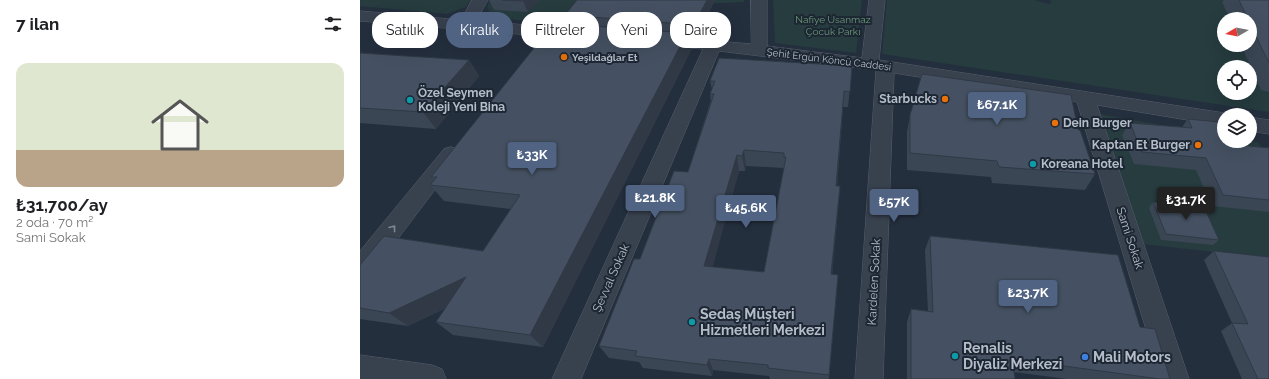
<!DOCTYPE html>
<html lang="tr">
<meta charset="utf-8">
<style>
:root{--surface:#fff;--page:#f6f6f6;--text:#202124;--muted:#757577;--line:#e0e0e0;--accent:#506383}
body{margin:0;font-family:Raleway,sans-serif;background:var(--page);color:var(--text);height:100vh;display:flex;flex-direction:column;font-size:15px;white-space:nowrap}
*{box-sizing:border-box;margin:0}
p{font-size:13px;color:var(--muted)}
.icon{flex:none;width:22px;height:22px;fill:none;stroke:currentColor;stroke-width:2;stroke-linecap:round;stroke-linejoin:round}
.map{position:relative;flex:1;overflow:hidden}
.details{display:flex;flex-direction:column;background:var(--surface);width:360px}
.details>*{flex:none}
.top-card{position:absolute;left:12px;top:12px;width:380px;height:36px;display:flex;gap:8px}
.needle{width:26px;rotate:261deg}
.fabs{position:absolute;left:857px;top:12px;display:grid;gap:8px}
.fabs a{display:grid;place-items:center;width:40px;height:40px;border-radius:50%;background:var(--surface);box-shadow:0 4px 16px #0002;font-size:20px}
.price{position:absolute;translate:-50% -34px;padding:0 9px;border-radius:4px;background:var(--accent);color:#fff;font-size:13px;line-height:26px;filter:drop-shadow(0 1px 2px #0008)}
.price::after{content:'';position:absolute;left:50%;top:24px;width:12px;height:9px;margin-left:-6px;background:inherit;clip-path:polygon(0 0,100% 0,50% 100%)}
.price.active{background:#222;color:#fff}
ul{padding:0;list-style:none}
li{display:grid;align-content:center;gap:8px;height:212px;padding:0 16px}
li+li{border-top:1px solid var(--line)}
li span{display:grid;place-items:center;height:124px;border-radius:12px;color:#555}
li>.icon{margin-inline-start:auto}
span .icon{width:72px;height:72px;fill:#fffc;stroke-width:1}
li b{font-size:17px}
h2{display:flex;justify-content:space-between;align-items:center;height:48px;padding:0 16px;font-size:17px}
.chip{padding:0 14px;border-radius:16px;background:var(--surface);box-shadow:0 4px 16px #0002;font-size:14px;line-height:36px}
.chip.active{background:var(--accent);color:#fff}
main{display:flex;flex:1;min-height:0}
.map>svg:first-child{display:block}
</style>
<main>
<section class="details">
<h2>7 ilan<svg class="icon" aria-label="filters" viewBox="0 0 24 24"><path d="M4 7h16M4 17h16"/><circle cx="9" cy="7" r="2"/><circle cx="15" cy="17" r="2"/></svg></h2>
<ul>
<li><span style="background:linear-gradient(#dfe7d0 70%,#b9a48a 0)"><svg class="icon" aria-label="home" viewBox="0 0 24 24"><path d="M3 11l9-7 9 7M6 9v11h12V9"/></svg></span><div><b>₺31,700/ay</b><p>2 oda · 70 m²</p><p>Sami Sokak</p></div></li>
</ul>
</section>
<div class="map">
<svg width="909" height="379" viewBox="0 0 909 379">
<rect width="100%" height="100%" fill="#242f3e"/>
<g fill="#263c3f" fill-rule="evenodd">
<path d="M 0,0 L 110,0 L 106,7 L 87,14 L 0,6 Z"/>
<path d="M 130,0 L 384,0 L 384,2 L 298,6 L 293,32 L 133,18 L 127,7 Z"/>
<path d="M 413,0 L 502,0 L 496,53 L 415,43 Z"/>
<path d="M 527,0 L 674,0 L 690,4 L 691,0 L 909,0 L 909,112 L 522,54 ZM 864,19 L 890,19 L 890,45 L 864,45 ZM 864,67 L 890,67 L 890,93 L 864,93 Z"/>
<path d="M 739,114 L 864,136 L 864,141 L 890,141 L 898,142 L 909,160 L 909,258 L 782,244 Z"/>
</g>
<g fill="none" stroke-linecap="round" stroke-linejoin="round">
<defs>
<g id="minor">
<path d="M 112,0 L 128,0 L 116,21 L 218,29 L 224,31 L 226,34 L 224,37 L 218,39 L 0,21 L 0,11 L 101,20 Z"/>
<path d="M 391,0 L 407,0 L 407,46 L 502,58 L 509,0 L 525,0 L 519,60 L 871,114 L 864,115 L 864,126 L 737,105 L 829,379 L 801,379 L 717,102 L 534,73 L 523,379 L 495,379 L 516,70 L 359,51 L 221,379 L 192,379 L 343,49 L 300,46 L 294,45 L 292,41 L 294,37 L 300,36 L 391,44 Z"/>
<path d="M 890,117 L 909,120 L 909,134 L 890,131 Z"/>
<path d="M 91,147 L 98,149 L 101,154 L 98,159 L 9,277 L 0,280 L 0,251 L 84,149 Z"/>
<path d="M 0,355 L 72,365 L 82,369 L 86,379 L 0,379 Z"/>
</g>
</defs>
<use href="#minor" stroke="#565f6c" stroke-width="1"/>
<use href="#minor" fill="#38414e" fill-rule="evenodd"/>
</g>
<g fill="#3b4654" fill-rule="evenodd">
<path d="M 129,0 L 179,0 L 168,12 L 134,10 Z"/>
<path d="M 355,0 L 337,37 L 328,36 L 331,50 L 183,347 L 93,335 L 76,322 L 86,308 L 48,326 L 0,319 L 0,265 L 123,251 L 151,209 L 84,201 L 70,185 L 74,180 L 71,177 L 209,24 L 205,15 Z"/>
<path d="M 864,0 L 909,0 L 909,92 L 901,90 L 881,45 L 890,45 L 890,19 L 870,19 L 862,2 Z"/>
<path d="M 0,53 L 109,60 L 119,76 L 76,129 L 0,123 Z"/>
<path d="M 492,66 L 488,107 L 483,107 L 477,186 L 480,186 L 472,274 L 478,275 L 469,379 L 410,379 L 409,376 L 353,370 L 352,376 L 283,368 L 279,362 L 249,358 L 239,346 L 280,259 L 328,172 L 351,100 L 350,94 L 352,89 L 350,81 ZM 386,166 L 424,168 L 404,272 L 352,267 L 379,171 L 385,171 Z"/>
<path d="M 550,115 L 718,130 L 735,174 L 725,190 L 632,183 L 631,177 L 547,170 L 547,132 Z"/>
<path d="M 828,119 L 870,144 L 909,148 L 909,212 L 852,206 L 836,170 L 774,164 L 762,135 L 770,123 L 822,127 Z"/>
<path d="M 793,202 L 859,240 L 853,245 L 801,240 L 789,208 Z"/>
<path d="M 570,236 L 780,327 L 810,379 L 707,379 L 654,372 L 655,379 L 547,379 L 547,322 L 551,309 L 568,311 L 565,250 Z"/>
<path d="M 854,251 L 909,257 L 909,379 L 882,379 L 861,331 L 872,323 L 844,260 Z"/>
</g>
<g fill="#303945">
<path d="M 165,0 L 179,0 L 168,12 L 163,1 Z"/>
<path d="M 347,0 L 355,0 L 337,37 L 334,25 Z"/>
<path d="M 327,33 L 331,50 L 183,347 L 170,335 Z"/>
<path d="M 109,60 L 119,76 L 76,129 L 63,112 Z"/>
<path d="M 484,91 L 483,107 L 476,201 L 476,186 Z"/>
<path d="M 384,150 L 386,166 L 385,171 L 382,156 Z"/>
<path d="M 377,155 L 379,171 L 349,280 L 344,266 Z"/>
<path d="M 480,186 L 479,201 L 471,288 L 471,274 Z"/>
<path d="M 106,277 L 121,291 L 48,326 L 29,313 Z"/>
<path d="M 349,359 L 353,370 L 352,376 L 347,365 Z"/>
</g>
<g fill="#455162" stroke="#303945" fill-rule="evenodd">
<path d="M 142,0 L 165,0 L 163,1 Z"/>
<path d="M 217,0 L 347,0 L 334,25 L 205,15 Z"/>
<path d="M 879,0 L 909,0 L 909,63 L 890,24 L 890,19 L 888,19 Z"/>
<path d="M 194,23 L 327,33 L 170,335 L 76,322 L 106,277 L 29,313 L 0,308 L 0,265 L 24,236 L 123,251 L 160,195 L 70,185 L 77,177 L 71,177 Z"/>
<path d="M 0,53 L 109,60 L 63,112 L 0,108 Z"/>
<path d="M 359,58 L 492,66 L 490,92 L 484,91 L 476,186 L 480,186 L 471,274 L 478,275 L 469,375 L 408,368 L 408,365 L 349,359 L 347,365 L 275,356 L 277,351 L 239,346 L 274,259 L 280,259 L 314,171 L 328,172 L 354,94 L 350,94 L 355,81 L 350,81 ZM 384,150 L 424,153 L 424,157 L 426,157 L 404,272 L 344,266 L 377,155 L 382,156 Z"/>
<path d="M 562,74 L 711,95 L 718,130 L 720,130 L 735,174 L 639,167 L 637,161 L 550,153 L 550,115 Z"/>
<path d="M 828,119 L 859,122 L 864,131 L 864,141 L 869,141 L 870,144 L 909,148 L 909,200 L 863,195 L 846,158 L 782,152 L 770,123 L 832,128 Z"/>
<path d="M 793,202 L 844,207 L 859,240 L 806,234 Z"/>
<path d="M 570,236 L 758,255 L 780,327 L 795,329 L 810,379 L 800,379 L 652,359 L 655,379 L 551,379 L 551,309 L 573,312 Z"/>
<path d="M 854,251 L 909,257 L 909,379 L 898,379 L 872,323 L 888,324 Z"/>
</g>
<defs><path id="oneway-chevron" d="M-2-3.5L2.5 0L-2 3.5" fill="none" stroke-width="1.6" stroke-linecap="round" stroke-linejoin="round"/></defs>
<use stroke="#7c8592" href="#oneway-chevron" transform="translate(33 228) rotate(-52)"/>
<g fill="#e8710a" stroke="#1d2633" stroke-width="1.5">
<circle cx="204" cy="57" r="4"/>
<circle cx="585" cy="99" r="4"/>
<circle cx="695" cy="123" r="4"/>
<circle cx="838" cy="145" r="4"/>
</g>
<g fill="#0f9aa8" stroke="#1d2633" stroke-width="1.5">
<circle cx="50" cy="100" r="4"/>
<circle cx="673" cy="164" r="4"/>
<circle cx="332" cy="322" r="4"/>
<circle cx="595" cy="356" r="4"/>
</g>
<circle fill="#3f7fe0" stroke="#1d2633" stroke-width="1.5" cx="725" cy="357" r="4"/>
<g text-anchor="middle" stroke-width="4" stroke-linejoin="round" paint-order="stroke">
<g font-size="10" fill="#6b9a76" stroke="#1d2633">
<text x="473" y="23">Nafiye Usanmaz<tspan x="473" dy="12">Çocuk Parkı</tspan></text>
</g>
<g font-size="10" font-weight="bold" fill="#b4bcc9" stroke="#1d2633" text-anchor="start">
<text x="212" y="61">Yeşildağlar Et</text>
</g>
<g font-size="10" fill="#b4bcc9" stroke="#1d2633">
<text transform="translate(469 59) rotate(7)" y="4">Şehit Ergün Köncü Caddesi</text>
</g>
<g font-size="12" font-weight="bold" fill="#b4bcc9" stroke="#1d2633" text-anchor="start">
<text x="58" y="97">Özel Seymen<tspan x="58" dy="14">Koleji Yeni Bina</tspan></text>
<text x="577" y="103" text-anchor="end">Starbucks</text>
<text x="703" y="127">Dein Burger</text>
<text x="830" y="149" text-anchor="end">Kaptan Et Burger</text>
<text x="681" y="168">Koreana Hotel</text>
</g>
<g font-size="12" fill="#b4bcc9" stroke="#1d2633">
<text transform="translate(770 238) rotate(72)" y="4">Sami Sokak</text>
<text transform="translate(251 278) rotate(-66)" y="4">Şevval Sokak</text>
<text transform="translate(514 282) rotate(-87)" y="4">Kardelen Sokak</text>
</g>
<g font-size="14" font-weight="bold" fill="#b4bcc9" stroke="#1d2633" text-anchor="start">
<text x="340" y="319">Sedaş Müşteri<tspan x="340" dy="16">Hizmetleri Merkezi</tspan></text>
<text x="603" y="353">Renalis<tspan x="603" dy="16">Diyaliz Merkezi</tspan></text>
<text x="733" y="362">Mali Motors</text>
</g>
</g>
</svg>
<div class="fabs">
<a><svg class="needle" viewBox="-14 -14 28 28"><path d="M0-13l5 13h-10z" fill="#e53935"/><path d="M0 13l5-13h-10z" fill="#757577"/></svg></a>
<a><svg class="icon" aria-label="locate" viewBox="0 0 24 24"><circle cx="12" cy="12" r="6"/><path d="M12 2v4M12 18v4M2 12h4M18 12h4"/></svg></a>
<a><svg class="icon" aria-label="layers" viewBox="0 0 24 24"><path d="M12 4l9 5-9 5-9-5zM3 14l9 5 9-5"/></svg></a>
</div>
<b class="price" style="left:637px;top:126px">₺67.1K</b>
<b class="price" style="left:172px;top:176px">₺33K</b>
<b class="price" style="left:295px;top:219px">₺21.8K</b>
<b class="price active" style="left:826px;top:221px">₺31.7K</b>
<b class="price" style="left:534px;top:223px">₺57K</b>
<b class="price" style="left:386px;top:229px">₺45.6K</b>
<b class="price" style="left:668px;top:314px">₺23.7K</b>
<div class="top-card">
<a class="chip">Satılık</a>
<a class="chip active">Kiralık</a>
<a class="chip">Filtreler</a>
<a class="chip">Yeni</a>
<a class="chip">Daire</a>
</div>
</div>
</main>
